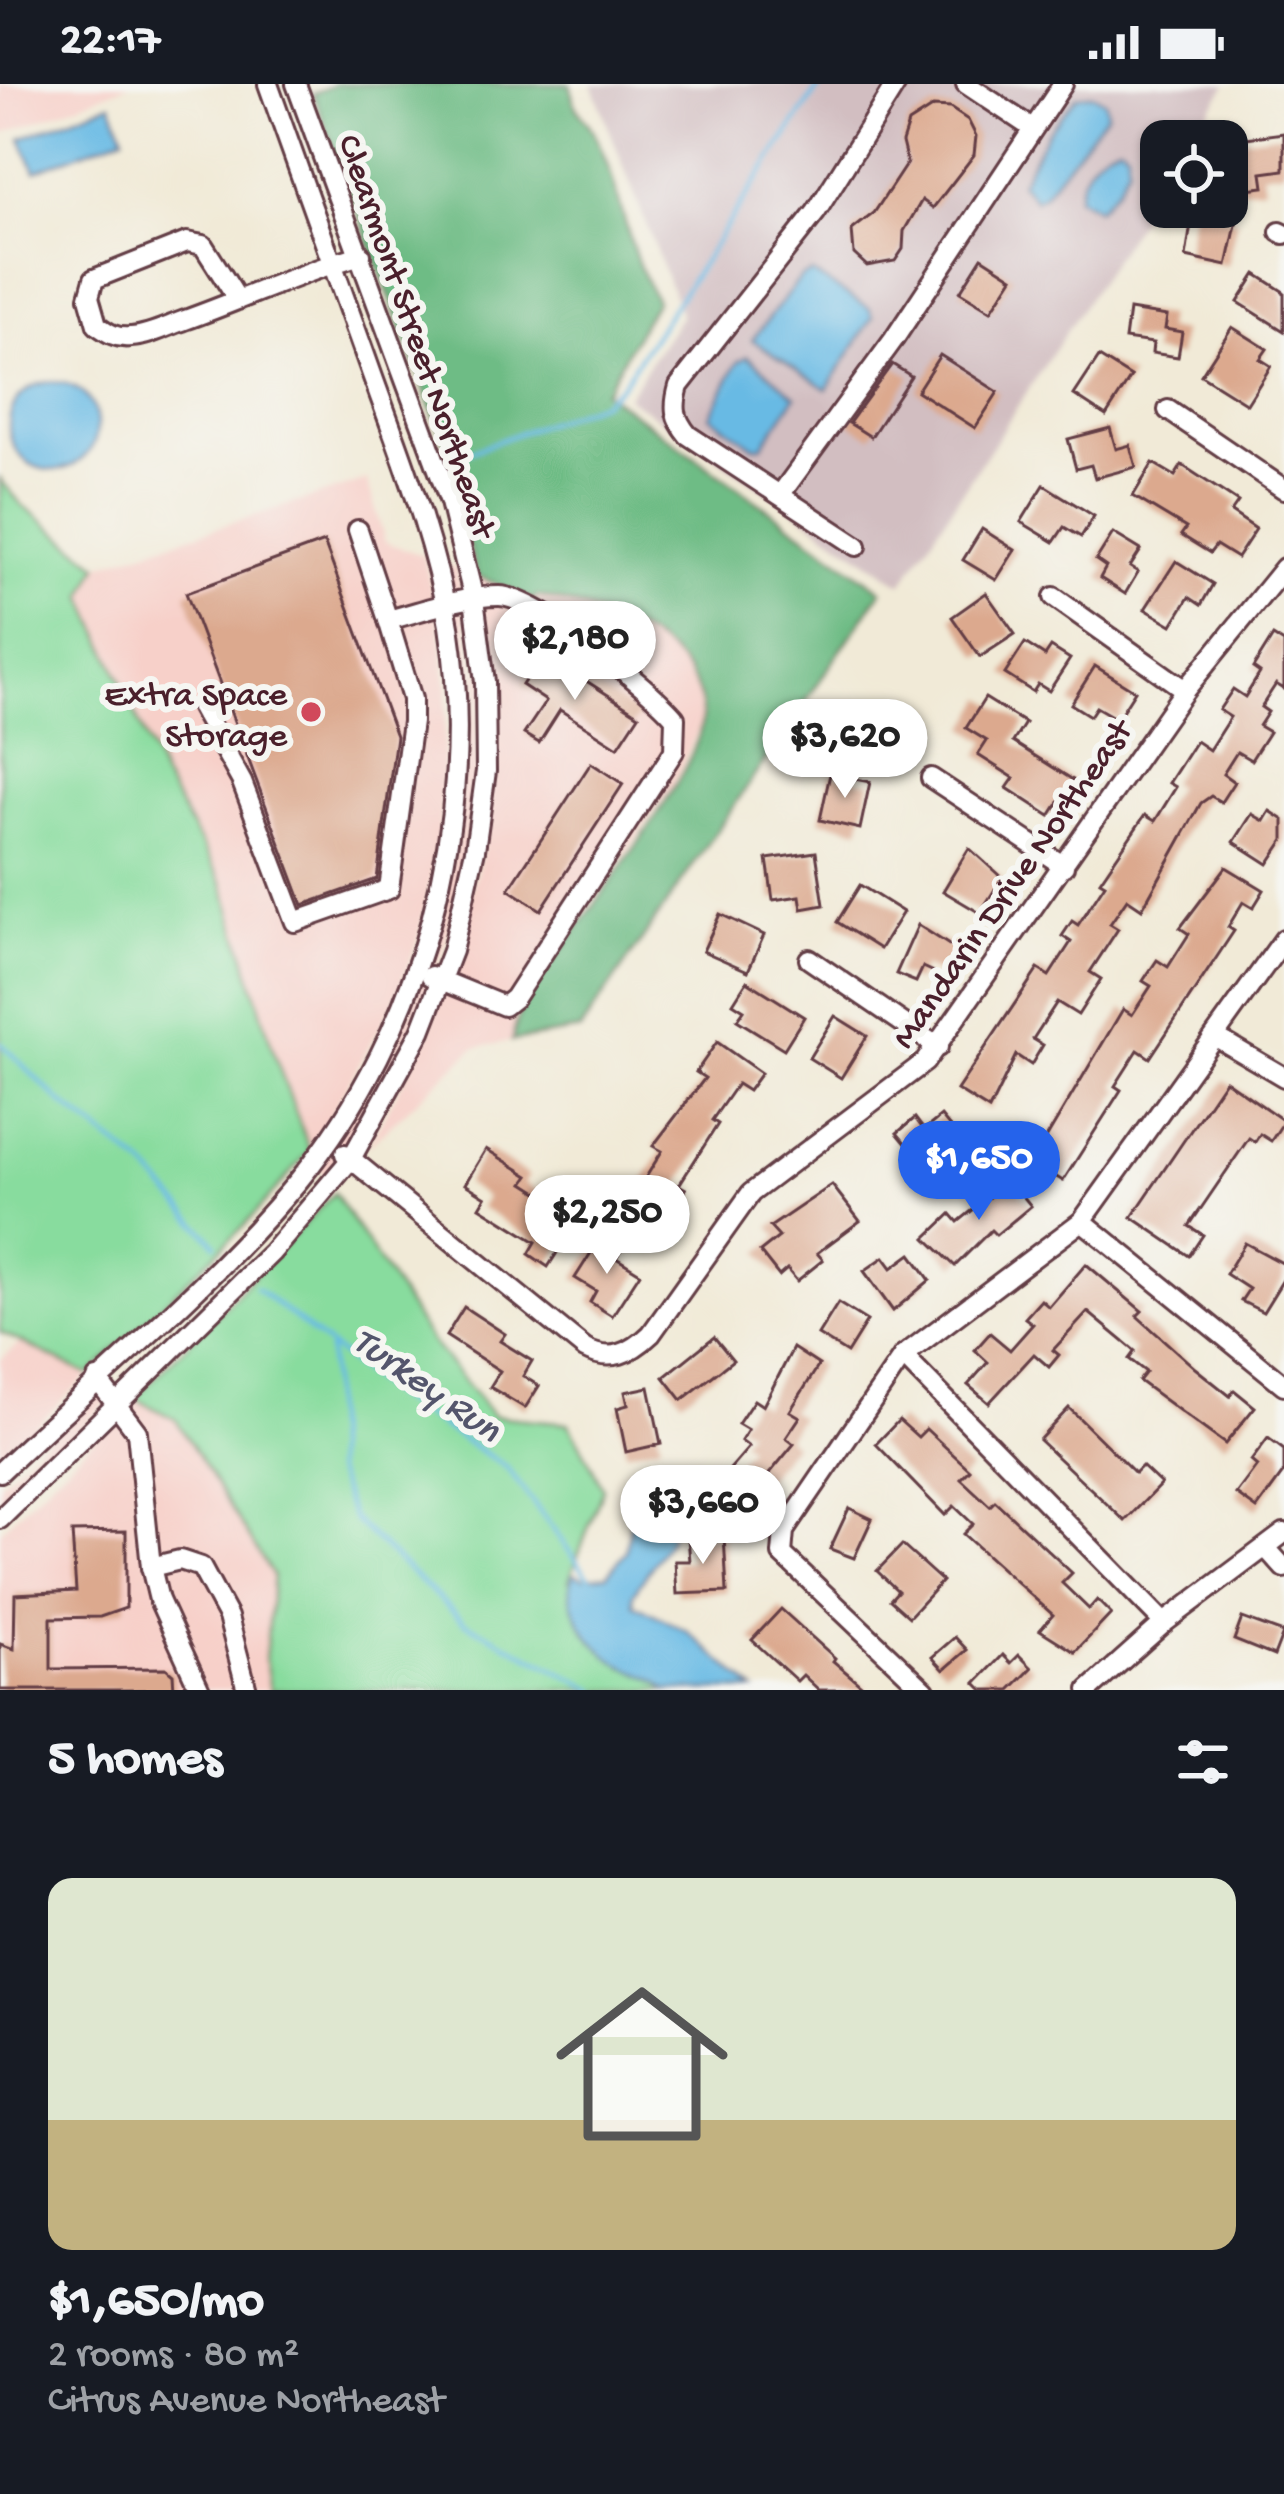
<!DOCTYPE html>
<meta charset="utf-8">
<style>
:root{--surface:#171b24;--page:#20242c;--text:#f1f3f6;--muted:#9ea1a6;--line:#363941;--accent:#2563eb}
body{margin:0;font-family:"Gochi Hand",sans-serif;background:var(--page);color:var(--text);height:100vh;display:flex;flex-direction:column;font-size:45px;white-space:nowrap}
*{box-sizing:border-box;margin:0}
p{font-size:39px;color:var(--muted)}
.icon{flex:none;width:66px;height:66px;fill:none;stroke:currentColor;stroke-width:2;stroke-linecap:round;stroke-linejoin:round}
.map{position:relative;height:1606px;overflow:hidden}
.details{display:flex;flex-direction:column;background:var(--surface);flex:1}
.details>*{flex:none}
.tools{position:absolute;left:1140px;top:36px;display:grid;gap:24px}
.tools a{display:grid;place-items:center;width:108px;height:108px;border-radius:24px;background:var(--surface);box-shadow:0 3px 9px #0004;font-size:60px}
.price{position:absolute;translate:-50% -102px;padding:0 27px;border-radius:42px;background:#fff;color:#222;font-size:39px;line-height:78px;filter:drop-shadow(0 3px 6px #0008)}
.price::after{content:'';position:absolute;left:50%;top:72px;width:36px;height:27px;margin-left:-18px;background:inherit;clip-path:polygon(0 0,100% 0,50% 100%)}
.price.on{background:var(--accent);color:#fff}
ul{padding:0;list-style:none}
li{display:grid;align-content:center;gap:24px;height:636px;padding:0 48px}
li+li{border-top:3px solid var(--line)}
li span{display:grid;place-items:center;height:372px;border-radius:24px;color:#555}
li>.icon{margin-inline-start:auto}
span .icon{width:216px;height:216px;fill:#fffc;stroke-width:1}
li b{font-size:51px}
h2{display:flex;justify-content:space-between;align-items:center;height:144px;padding:0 48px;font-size:51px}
.status{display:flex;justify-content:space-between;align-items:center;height:84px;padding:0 60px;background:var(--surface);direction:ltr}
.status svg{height:33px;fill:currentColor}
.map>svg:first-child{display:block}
</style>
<div class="status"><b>22:17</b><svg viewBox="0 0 49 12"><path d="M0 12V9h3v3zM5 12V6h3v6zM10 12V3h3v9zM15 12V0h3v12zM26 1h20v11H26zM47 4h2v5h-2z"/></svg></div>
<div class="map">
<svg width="1284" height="1606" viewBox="0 0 1284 1606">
<rect width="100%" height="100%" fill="#f6f6f2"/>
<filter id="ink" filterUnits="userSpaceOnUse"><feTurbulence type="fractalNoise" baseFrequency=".00833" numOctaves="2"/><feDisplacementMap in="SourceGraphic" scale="24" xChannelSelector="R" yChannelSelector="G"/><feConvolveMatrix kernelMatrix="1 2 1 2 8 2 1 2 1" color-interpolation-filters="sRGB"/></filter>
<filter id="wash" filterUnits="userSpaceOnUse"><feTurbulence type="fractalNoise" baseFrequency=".004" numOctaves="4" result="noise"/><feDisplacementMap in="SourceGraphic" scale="48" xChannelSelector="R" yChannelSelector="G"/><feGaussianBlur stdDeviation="2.7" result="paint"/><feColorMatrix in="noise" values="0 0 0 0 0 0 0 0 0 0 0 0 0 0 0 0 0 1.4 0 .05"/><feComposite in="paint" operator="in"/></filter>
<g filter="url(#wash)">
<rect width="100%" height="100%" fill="#f1ead7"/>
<g fill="#f7d0c9">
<path d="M 0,0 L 130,0 L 0,51 Z"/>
<path d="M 367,396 L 385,458 L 424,472 L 440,542 L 447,605 L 440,750 L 418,857 L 391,924 L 310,1067 L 274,970 L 223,799 L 162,692 L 84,512 L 99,481 Z"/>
<path d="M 443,479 L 457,485 L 476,599 L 477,687 L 467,765 L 444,865 L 413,944 L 344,1070 L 325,1093 L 319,1083 L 407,930 L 434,861 L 457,752 L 464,602 Z"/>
<path d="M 477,492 L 532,516 L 537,512 L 566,518 L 642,549 L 678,575 L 698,610 L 702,637 L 672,703 L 518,922 L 512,957 L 474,964 L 367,1063 L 429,949 L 483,766 Z"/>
<path d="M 21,1258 L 89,1291 L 0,1376 L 0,1276 Z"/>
<path d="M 104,1299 L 119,1306 L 0,1423 L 0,1399 Z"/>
<path d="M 135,1314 L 176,1336 L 273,1492 L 265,1575 L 270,1606 L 0,1606 L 0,1447 Z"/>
</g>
<path fill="#d2bec1" d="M 592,0 L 1227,0 L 1190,57 L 1161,57 L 1161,102 L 902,500 L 627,313 L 681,231 Z"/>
<g fill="#88dc9e" stroke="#697e64" stroke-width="3">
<path d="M 0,395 L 22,421 L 99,481 L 84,512 L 162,692 L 223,799 L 274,970 L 310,1067 L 245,1141 L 89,1291 L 0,1248 Z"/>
<path d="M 334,1109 L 430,1256 L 493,1332 L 569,1339 L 603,1404 L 569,1496 L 623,1583 L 650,1590 L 667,1606 L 270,1606 L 265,1575 L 273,1492 L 176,1336 L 135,1314 Z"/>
</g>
<path fill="#6ebc85" stroke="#5c6e58" stroke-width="3" d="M 336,0 L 571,0 C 571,25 583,28 594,49 C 621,102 625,164 656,216 L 604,308 L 882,506 L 580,946 L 512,957 C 520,914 535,905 559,870 C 591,822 700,687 702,635 C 705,559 595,524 537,512 L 533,516 L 477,492 L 443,372 L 448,369 L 313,9 Z"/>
<g fill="#68bae4" stroke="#596c88" stroke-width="3">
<path d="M 1093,10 L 1105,17 L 1107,29 L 1043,111 L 1035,116 L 1020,99 L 1048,47 L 1077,12 Z"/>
<path d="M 111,19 L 124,52 L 35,87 L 21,54 Z"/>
<path d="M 1119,60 L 1127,66 L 1128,82 L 1118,102 L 1098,125 L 1077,113 C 1082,88 1095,68 1119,60 Z"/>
<path d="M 812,189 L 869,224 L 873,233 L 827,305 L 752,256 L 801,193 Z"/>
<path d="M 748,272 L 796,312 L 762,362 L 754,362 L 710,332 L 738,278 Z"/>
<circle cx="53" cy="342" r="44"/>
<path d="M 643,1427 L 656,1427 L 671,1453 L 633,1510 L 634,1520 L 687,1547 L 755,1606 L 667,1606 C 652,1592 643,1591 625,1583 C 596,1570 560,1522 573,1489 L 584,1494 L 607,1491 L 626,1467 L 631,1438 Z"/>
</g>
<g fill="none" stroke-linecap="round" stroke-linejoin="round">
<g stroke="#68bae4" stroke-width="4.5">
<path d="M 466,369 L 602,318 L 622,300 L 821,0"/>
<path d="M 0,959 L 61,1018 L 146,1084 L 216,1160"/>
<path d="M 256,1204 L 389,1309 L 506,1383 L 591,1496"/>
<path d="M 329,1265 L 334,1386 L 353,1435 L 464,1538 L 596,1606"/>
</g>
</g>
<g id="blocks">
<g fill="#dca98e">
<path d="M 933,23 L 950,24 L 968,36 L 976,52 L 974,71 L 933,124 L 922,116 L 904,147 L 903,165 L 895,177 L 867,182 L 854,170 L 852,146 L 874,129 L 907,79 L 902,58 L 908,39 Z"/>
<path d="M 1284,49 L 1284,86 L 1262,89 L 1264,103 L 1238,106 L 1231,56 Z"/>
<path d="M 1193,126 L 1237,136 L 1227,182 L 1186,173 Z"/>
<path d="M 982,173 L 1013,193 L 991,227 L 960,208 Z"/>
<path d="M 1256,190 L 1284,208 L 1284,247 L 1238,218 Z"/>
<path d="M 1129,226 L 1167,232 L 1165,245 L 1182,248 L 1178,273 L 1152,269 L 1153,259 L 1125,255 Z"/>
<path d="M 1232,243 L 1267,265 L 1260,275 L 1271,282 L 1247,320 L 1201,291 Z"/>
<path d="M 940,271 L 998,308 L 975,344 L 917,307 Z"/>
<path d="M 1099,273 L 1131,293 L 1106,332 L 1074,311 Z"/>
<path d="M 892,280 L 911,292 L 871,353 L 849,339 Z"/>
<path d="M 1110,344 L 1116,365 L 1130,361 L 1136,383 L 1095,394 L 1091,381 L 1076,385 L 1068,355 Z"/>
<path d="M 1153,379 L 1175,392 L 1182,381 L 1238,418 L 1231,428 L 1256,445 L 1237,474 L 1216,461 L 1210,469 L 1181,451 L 1186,444 L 1133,412 Z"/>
<path d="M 1044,401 L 1094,432 L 1081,453 L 1064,443 L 1054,458 L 1021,438 Z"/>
<path d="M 982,445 L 1015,466 L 996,496 L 963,476 Z"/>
<path d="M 1113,449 L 1141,466 L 1130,483 L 1138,488 L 1125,510 L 1100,494 L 1106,483 L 1096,476 Z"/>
<path d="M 324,458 L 396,652 L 377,795 L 303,821 L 186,509 Z"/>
<path d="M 1176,477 L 1213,500 L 1201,521 L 1189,513 L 1172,541 L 1145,525 Z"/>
<path d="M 986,509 L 1015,550 L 980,573 L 952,533 Z"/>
<path d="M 1273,552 L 1284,559 L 1284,605 L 1276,600 L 1261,623 L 1268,628 L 1259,642 L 1269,648 L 1251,676 L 1237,668 L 1223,690 L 1234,698 L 1221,718 L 1211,712 L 1201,719 L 1142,825 L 1127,815 L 1110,840 L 1118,845 L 1090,888 L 1101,895 L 1078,931 L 1057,918 L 1033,955 L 1043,961 L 1031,981 L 1016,971 L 989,1026 L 957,1006 L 1038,885 L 1049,892 L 1071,858 L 1062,852 L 1072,837 L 1078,841 L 1105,800 L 1100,797 L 1145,731 L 1155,737 L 1176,703 L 1169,699 L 1196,657 L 1209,666 L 1230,633 L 1219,626 L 1233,605 L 1245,613 L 1260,589 L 1253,584 Z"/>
<path d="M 1025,559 L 1045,572 L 1051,563 L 1070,575 L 1049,607 L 1038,600 L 1033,608 L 1005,590 Z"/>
<path d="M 543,569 L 639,631 L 618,663 L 560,626 L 539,659 L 524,650 L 546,617 L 522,601 Z"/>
<path d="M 1095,582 L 1135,607 L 1117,635 L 1096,623 L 1090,632 L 1071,620 Z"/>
<path d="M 985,614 L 1025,639 L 1013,658 L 1073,696 L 1050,732 L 1007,704 L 1014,694 L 978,671 L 987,657 L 966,644 Z"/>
<path d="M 877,624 L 897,636 L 872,675 L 846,659 L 864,631 L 871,635 Z"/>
<path d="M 591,679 L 623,700 L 541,826 L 509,805 Z"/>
<path d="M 830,690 L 870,698 L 860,745 L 820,736 Z"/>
<path d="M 1270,727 L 1284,736 L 1284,756 L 1268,780 L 1234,758 L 1252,730 L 1264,737 Z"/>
<path d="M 969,764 L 1002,794 L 980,829 L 943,807 Z"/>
<path d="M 816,768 L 824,821 L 802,825 L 800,812 L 773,816 L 767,775 Z"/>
<path d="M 1226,783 L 1264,806 L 1253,824 L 1243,818 L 1228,843 L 1234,847 L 1150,974 L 1138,966 L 1115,1002 L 1121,1006 L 1063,1097 L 1032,1078 L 1123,925 L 1132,931 L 1151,902 L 1143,897 L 1157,876 L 1168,883 L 1189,850 L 1180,844 Z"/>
<path d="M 860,801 L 903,828 L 880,865 L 837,838 Z"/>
<path d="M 720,830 L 764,851 L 748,887 L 703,867 Z"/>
<path d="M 918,841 L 957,866 L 945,893 L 923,883 L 916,898 L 896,890 Z"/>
<path d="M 747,897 L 804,933 L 784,965 L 737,936 L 744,926 L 733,919 Z"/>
<path d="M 835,932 L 867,952 L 841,994 L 809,974 Z"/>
<path d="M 717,958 L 761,989 L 748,1007 L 737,1000 L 712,1036 L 718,1040 L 679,1101 L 686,1105 L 656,1152 L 611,1124 L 620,1109 L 632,1116 L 662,1067 L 653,1062 L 705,994 L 696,988 Z"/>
<path d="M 1225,996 L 1284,1037 L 1271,1057 L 1260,1050 L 1255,1058 L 1249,1054 L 1189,1142 L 1203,1151 L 1189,1172 L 1132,1133 Z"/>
<path d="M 941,1032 L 966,1063 L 932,1091 L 897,1049 L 915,1034 L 924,1046 Z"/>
<path d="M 486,1065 L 529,1092 L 524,1099 L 579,1134 L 548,1183 L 529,1170 L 536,1158 L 480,1123 L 486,1113 L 465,1100 Z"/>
<path d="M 1010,1096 L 1031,1122 L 996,1151 L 991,1146 L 955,1182 L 926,1154 L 951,1130 L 958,1138 Z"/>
<path d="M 832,1101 L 860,1137 L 817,1169 L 823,1176 L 797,1197 L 787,1185 L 779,1192 L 760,1168 L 779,1153 L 770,1143 Z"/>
<path d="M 601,1153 L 621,1166 L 616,1174 L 640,1189 L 612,1232 L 590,1218 L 596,1207 L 575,1194 Z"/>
<path d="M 1245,1159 L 1284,1180 L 1284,1194 L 1263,1228 L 1241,1217 L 1249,1205 L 1226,1190 Z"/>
<path d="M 911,1170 L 930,1196 L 893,1227 L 864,1187 L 884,1173 L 892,1184 Z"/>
<path d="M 1086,1180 L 1142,1227 L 1137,1232 L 1195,1284 L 1230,1312 L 1234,1306 L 1255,1323 L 1225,1360 L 1139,1297 L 1146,1288 L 1129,1275 L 1135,1267 L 1088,1228 L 1053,1266 L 1059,1271 L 1049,1283 L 1034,1270 L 989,1319 L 968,1301 L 988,1278 L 975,1266 L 990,1249 L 1010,1266 L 1033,1240 L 1025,1234 L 1041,1216 L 1049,1223 Z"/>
<path d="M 838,1219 L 867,1237 L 847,1269 L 818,1251 Z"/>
<path d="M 464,1223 L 505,1250 L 500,1257 L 532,1277 L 523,1292 L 539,1302 L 525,1324 L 490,1303 L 500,1287 L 446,1252 Z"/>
<path d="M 714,1253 L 733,1276 L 682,1316 L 664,1293 Z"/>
<path d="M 793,1264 L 819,1281 L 790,1327 L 800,1333 L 786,1354 L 794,1360 L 737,1429 L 712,1406 L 749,1363 L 741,1357 L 748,1346 L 738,1340 L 754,1316 L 763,1322 Z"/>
<path d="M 649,1303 L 661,1360 L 626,1368 L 617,1324 L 628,1321 L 625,1308 Z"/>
<path d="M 1069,1324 L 1135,1389 L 1142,1382 L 1161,1400 L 1125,1437 L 1039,1356 Z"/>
<path d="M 899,1336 L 918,1353 L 926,1345 L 970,1386 L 961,1395 L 990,1422 L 995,1417 L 1072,1489 L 1062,1499 L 1089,1525 L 1097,1516 L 1111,1530 L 1075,1568 L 1040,1546 L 1053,1531 L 963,1450 L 973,1440 L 954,1422 L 945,1431 L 876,1360 Z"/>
<path d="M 1268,1354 L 1284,1366 L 1284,1388 L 1257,1425 L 1236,1410 L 1257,1382 L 1251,1377 Z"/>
<path d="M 849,1424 L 872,1435 L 854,1474 L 830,1465 Z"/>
<path d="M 126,1447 L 126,1524 L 100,1533 L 51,1534 L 51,1585 L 166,1584 L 173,1590 L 174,1606 L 0,1606 L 0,1560 L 14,1565 L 15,1510 L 76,1507 L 72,1448 Z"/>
<path d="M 724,1451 L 727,1508 L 677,1510 L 675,1477 L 690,1477 L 688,1453 Z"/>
<path d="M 902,1461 L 942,1497 L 909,1533 L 890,1516 L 898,1507 L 877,1487 Z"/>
<path d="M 781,1525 L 835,1574 L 833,1577 L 867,1606 L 819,1606 L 803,1591 L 797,1597 L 752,1556 Z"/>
<path d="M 1242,1534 L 1283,1549 L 1274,1572 L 1234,1556 Z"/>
<path d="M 955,1553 L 967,1566 L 944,1586 L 932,1573 Z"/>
<path d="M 1003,1571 L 1011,1579 L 1019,1571 L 1032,1584 L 1010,1606 L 983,1606 L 976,1599 Z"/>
</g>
</g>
</g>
<g filter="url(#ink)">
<use href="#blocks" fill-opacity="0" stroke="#633d45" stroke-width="3"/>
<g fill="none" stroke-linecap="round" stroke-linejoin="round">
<defs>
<g id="minor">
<path d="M 966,0 L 1032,44"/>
<path d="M 1280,148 L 1284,150"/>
<path d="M 238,216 L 203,161 L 187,158 L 94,195 L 89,213 L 97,241 C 108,249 117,255 131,253 C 149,252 168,242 185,236 C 244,215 301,188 361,171"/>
<path d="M 1168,326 L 1284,405"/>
<path d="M 780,411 L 894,255 L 1063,0"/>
<path d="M 358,446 L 388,536 C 423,527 461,512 499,512 C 536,512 650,604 675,634 L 674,667 L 514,914 L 504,922 L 431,892"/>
<path d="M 857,462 L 688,351 C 674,334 673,323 679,302 L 816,128 L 896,0"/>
<path d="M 1054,513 L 1185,606"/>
<path d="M 201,624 L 242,698 L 295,838 L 389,805 L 412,638 L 412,615 L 388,536"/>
<path d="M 931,694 L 1064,782"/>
<path d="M 809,875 L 938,963"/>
<path d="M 1216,953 L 1284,993"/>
<path d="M 345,1070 L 585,1265 C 611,1279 631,1269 651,1250 L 751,1109 L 925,978 L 1185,606 L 1284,484"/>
<path d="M 1082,1137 L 1284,1301"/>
<path d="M 903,1272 L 1164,1539"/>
<path d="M 97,1295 L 137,1348 L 151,1483 L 180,1476 L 201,1483 L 228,1533 L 247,1606"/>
<path d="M 0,1388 C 98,1294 213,1200 299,1096 C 422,946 479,734 449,542 C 435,458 404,379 375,299 C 340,199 303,100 268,0"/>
<path d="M 0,1435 L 272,1168 L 351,1075 L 421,947 L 452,867 L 475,766 L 486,687 L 485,598 L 474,515 L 450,418 L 296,0"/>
<path d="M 1266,1464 L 1284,1484"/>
<path d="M 151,1483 L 159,1516 L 200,1606"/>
<path d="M 925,1606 L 782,1470 L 784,1447 L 903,1272 L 1082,1137 L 1284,855"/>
<path d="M 1089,1606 L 1164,1539 L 1284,1449"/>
</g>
</defs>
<use href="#minor" stroke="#633d45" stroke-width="24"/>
<use href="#minor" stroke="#fff" stroke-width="18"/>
</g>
</g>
<circle fill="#d1495b" stroke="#f6f6f2" stroke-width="4.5" cx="311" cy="628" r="12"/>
<g text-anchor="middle" stroke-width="12" stroke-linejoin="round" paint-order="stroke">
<g font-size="36" fill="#4a1f2b" stroke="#f6f6f2">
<text transform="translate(420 251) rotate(71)" y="13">Clearmont Street Northeast</text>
<text transform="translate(1009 798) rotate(-55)" y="13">Mandarin Drive Northeast</text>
</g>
<g font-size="36" fill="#4a1f2b" stroke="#f6f6f2" text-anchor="end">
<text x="287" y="620">Extra Space<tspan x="287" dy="41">Storage</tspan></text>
</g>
<g font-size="39" font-style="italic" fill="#54556c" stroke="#f6f6f2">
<text transform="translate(429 1298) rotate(35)" y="14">Turkey Run</text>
</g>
</g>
</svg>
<div class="tools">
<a><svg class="icon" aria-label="locate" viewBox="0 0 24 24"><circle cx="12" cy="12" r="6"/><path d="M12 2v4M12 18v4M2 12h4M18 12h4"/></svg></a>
</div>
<b class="price" style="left:575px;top:619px">$2,180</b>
<b class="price" style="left:845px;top:717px">$3,620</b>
<b class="price on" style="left:979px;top:1139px">$1,650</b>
<b class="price" style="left:607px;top:1193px">$2,250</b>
<b class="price" style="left:703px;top:1483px">$3,660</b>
</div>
<section class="details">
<h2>5 homes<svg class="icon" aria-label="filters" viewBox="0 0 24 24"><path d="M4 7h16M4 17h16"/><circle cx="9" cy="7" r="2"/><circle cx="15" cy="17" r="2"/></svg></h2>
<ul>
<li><span style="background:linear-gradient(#dfe7d0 65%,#c2b280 0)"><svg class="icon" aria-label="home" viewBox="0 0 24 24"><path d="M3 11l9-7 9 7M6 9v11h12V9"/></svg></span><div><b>$1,650/mo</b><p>2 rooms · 80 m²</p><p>Citrus Avenue Northeast</p></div></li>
</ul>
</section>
